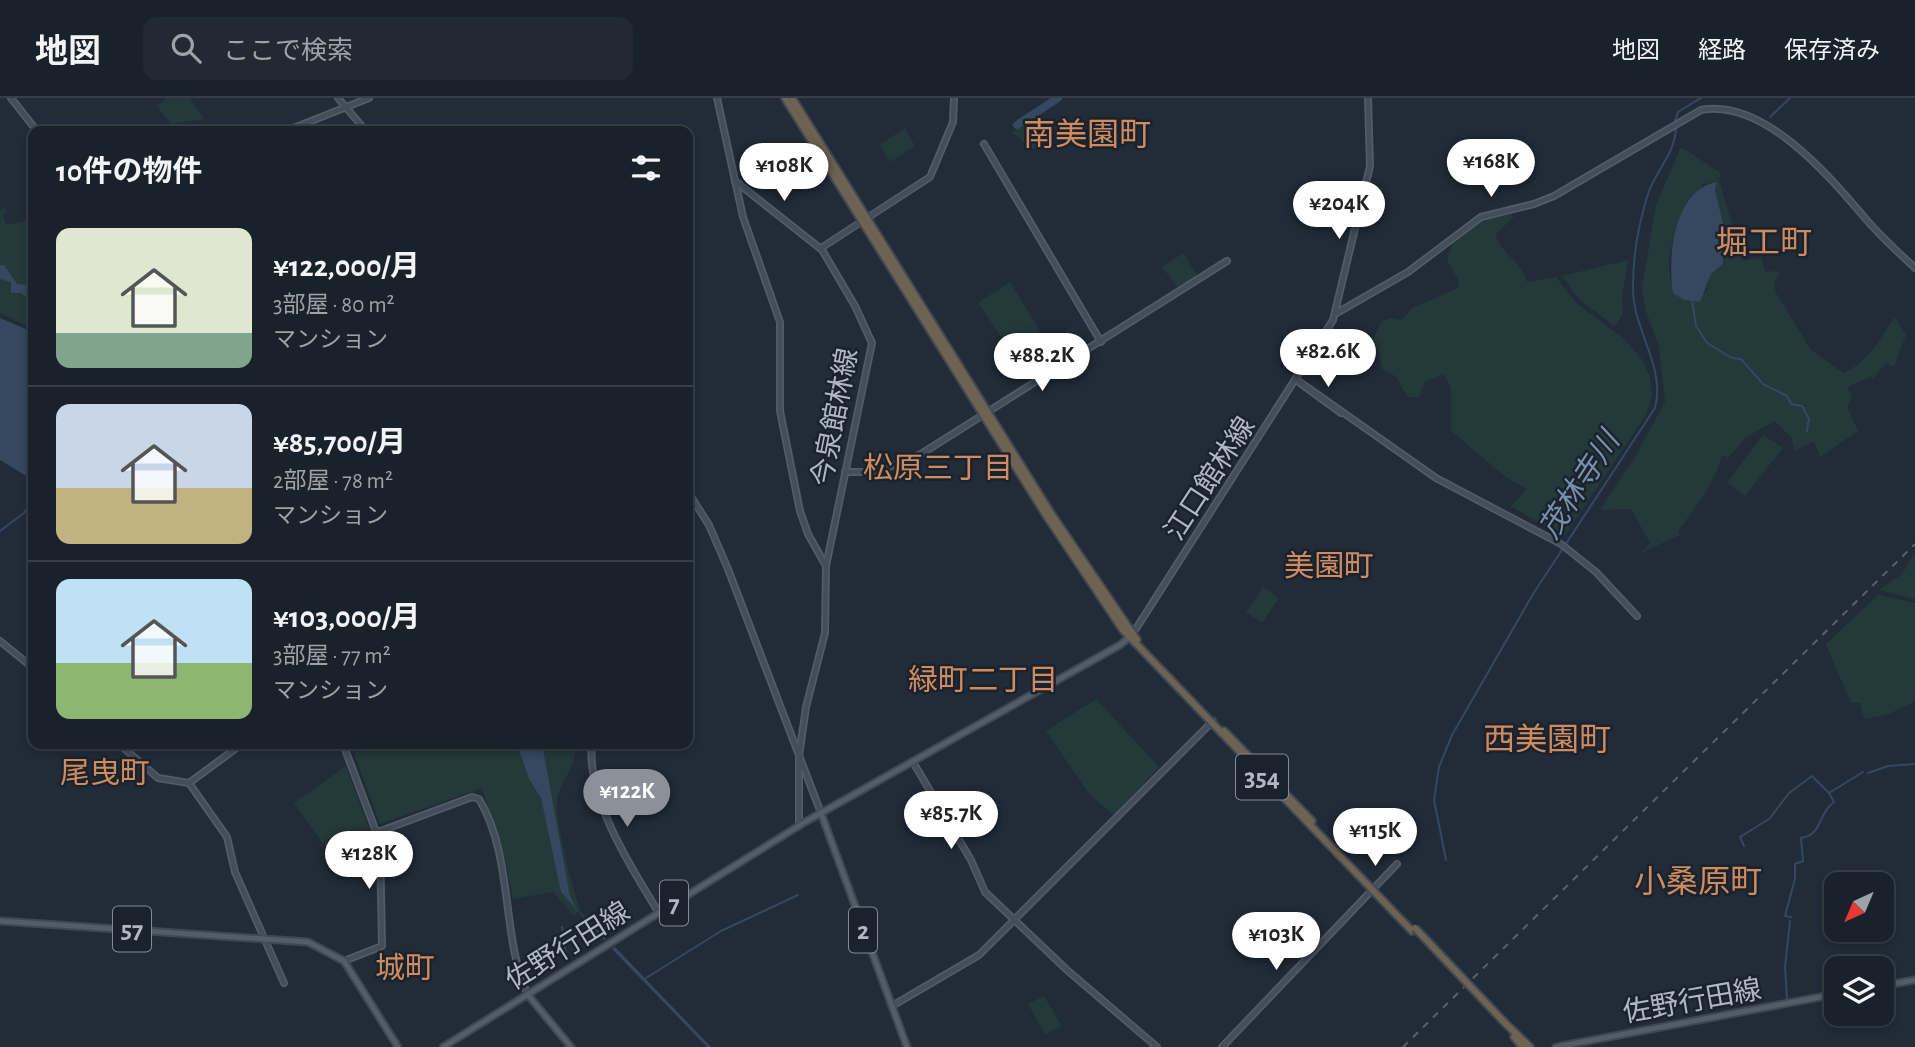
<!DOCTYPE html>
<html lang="ja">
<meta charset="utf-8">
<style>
:root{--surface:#19212a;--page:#222932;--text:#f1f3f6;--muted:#9fa3a8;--line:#373e47;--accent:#8c9099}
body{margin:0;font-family:"Alegreya Sans","Noto Sans JP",sans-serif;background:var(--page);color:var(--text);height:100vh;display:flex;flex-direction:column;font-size:26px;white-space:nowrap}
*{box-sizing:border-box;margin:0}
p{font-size:23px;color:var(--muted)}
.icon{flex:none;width:38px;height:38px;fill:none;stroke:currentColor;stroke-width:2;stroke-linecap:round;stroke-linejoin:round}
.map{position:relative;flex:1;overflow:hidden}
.sheet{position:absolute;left:28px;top:28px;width:665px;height:623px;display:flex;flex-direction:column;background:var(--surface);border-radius:14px;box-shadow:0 4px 10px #0003,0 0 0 2px var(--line)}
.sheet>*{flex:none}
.needle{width:46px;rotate:224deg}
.fabs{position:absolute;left:1824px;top:774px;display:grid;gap:14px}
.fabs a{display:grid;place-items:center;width:70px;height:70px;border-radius:14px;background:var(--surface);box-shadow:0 4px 10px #0003,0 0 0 2px var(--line);font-size:35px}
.price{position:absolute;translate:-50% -60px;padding:0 16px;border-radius:24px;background:#fff;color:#222;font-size:23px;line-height:46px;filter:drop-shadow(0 2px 4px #0008)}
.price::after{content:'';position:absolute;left:50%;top:42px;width:21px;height:16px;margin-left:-10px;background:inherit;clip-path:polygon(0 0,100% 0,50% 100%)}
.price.active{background:var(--accent);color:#fff}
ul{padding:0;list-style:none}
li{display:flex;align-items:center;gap:21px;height:175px;padding:0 28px}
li+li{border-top:2px solid var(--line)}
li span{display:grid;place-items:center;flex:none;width:196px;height:140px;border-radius:14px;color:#555}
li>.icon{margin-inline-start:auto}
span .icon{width:84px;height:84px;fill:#fffc;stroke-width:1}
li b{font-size:30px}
h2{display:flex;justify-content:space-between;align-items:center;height:84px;padding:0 28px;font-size:30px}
header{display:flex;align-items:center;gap:42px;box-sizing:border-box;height:98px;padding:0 35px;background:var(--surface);border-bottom:2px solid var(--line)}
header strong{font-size:33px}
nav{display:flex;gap:38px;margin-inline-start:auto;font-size:24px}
.search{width:490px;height:63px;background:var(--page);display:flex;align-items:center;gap:18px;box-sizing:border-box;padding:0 24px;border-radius:14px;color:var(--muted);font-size:26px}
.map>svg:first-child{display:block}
</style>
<header>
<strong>地図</strong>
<div class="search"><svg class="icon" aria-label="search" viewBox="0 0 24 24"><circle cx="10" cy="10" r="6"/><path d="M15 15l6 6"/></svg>ここで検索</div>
<nav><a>地図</a><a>経路</a><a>保存済み</a></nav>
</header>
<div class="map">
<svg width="1915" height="949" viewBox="0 0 1915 949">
<rect width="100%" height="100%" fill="#212c38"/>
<g fill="#24393a" fill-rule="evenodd">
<path d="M 167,0 L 190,0 L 204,21 L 171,26 L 157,8 Z"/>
<path d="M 1042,17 L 1055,37 L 1033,51 L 1011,34 Z"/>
<path d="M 905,30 L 915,48 L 890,64 L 880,47 Z"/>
<path d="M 1681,49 L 1721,75 L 1719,82 L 1743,163 L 1761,159 L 1765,173 L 1780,174 L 1774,186 L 1776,195 L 1811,252 L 1843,275 C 1868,265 1880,240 1895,219 L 1906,237 L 1894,269 L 1886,265 L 1873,281 L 1870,279 L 1847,289 L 1852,299 L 1847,309 L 1858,333 L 1820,359 L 1814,343 L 1795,353 L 1791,339 L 1775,323 L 1745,340 L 1728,360 L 1722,357 C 1716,384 1694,410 1678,434 L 1680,437 L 1641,455 L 1650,445 L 1631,411 L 1600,412 L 1635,359 L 1665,304 L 1659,249 L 1646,213 L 1642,191 L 1656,107 ZM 1717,84 L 1715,92 L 1724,129 L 1723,166 L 1710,176 L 1707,192 L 1693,203 L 1683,202 C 1650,169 1683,116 1703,86 Z"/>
<path d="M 5,110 L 7,114 L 3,117 L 6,127 L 26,123 L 33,152 L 33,231 L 0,215 L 0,111 Z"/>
<path d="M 1511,117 L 1514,119 L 1495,137 C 1502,157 1521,162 1527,184 L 1556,179 L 1576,205 L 1623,240 L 1641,260 L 1650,279 L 1652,298 L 1646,317 L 1563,440 L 1511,408 L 1527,391 L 1507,380 L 1451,333 L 1451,290 L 1444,276 L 1425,284 L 1419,299 L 1408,299 L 1395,278 L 1382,271 L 1378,252 L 1372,243 L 1382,223 L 1391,220 L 1402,222 L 1411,211 L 1458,190 L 1459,183 L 1447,162 C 1452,134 1484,118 1511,117 Z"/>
<path d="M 1183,155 L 1197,177 L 1179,191 L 1162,169 Z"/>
<path d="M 1628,162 L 1622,200 L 1623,217 L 1614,228 L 1579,201 L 1562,178 Z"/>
<path d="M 1010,184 L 1040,233 L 1010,252 L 978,205 Z"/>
<path d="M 1763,337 L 1783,350 L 1745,398 L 1727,385 Z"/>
<path d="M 1915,455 L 1915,501 L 1879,492 L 1902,476 Z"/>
<path d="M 1263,489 L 1279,500 L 1262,525 L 1246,514 Z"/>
<path d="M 1878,497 L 1915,505 L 1915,604 L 1886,617 L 1864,621 L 1860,605 L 1851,605 L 1826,546 Z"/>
<path d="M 1096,601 L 1159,669 L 1114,717 L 1090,697 L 1046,633 Z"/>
<path d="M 377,646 L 577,646 C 573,674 566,674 558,697 C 552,713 573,793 580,811 L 574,818 L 553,794 L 513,801 L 505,760 L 482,690 L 380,726 L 354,655 Z"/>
<path d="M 346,668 L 371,736 L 372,753 L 365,757 L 368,763 L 342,772 L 294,705 Z"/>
<path d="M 1044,898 L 1062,928 L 1045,936 L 1028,906 Z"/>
</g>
<g fill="#35485f">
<path d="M 1717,84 L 1715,92 L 1724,129 L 1723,166 L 1711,176 L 1700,204 L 1684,202 L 1673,195 C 1667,159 1674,91 1717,84 Z"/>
<path d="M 0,167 L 4,167 L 17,186 L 26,187 L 31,194 L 30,202 L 21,195 L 11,195 L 11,184 L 0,181 Z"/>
<path d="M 0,220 L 28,232 L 30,228 L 33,231 L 33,382 L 0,362 Z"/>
<path d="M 517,646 L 542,646 L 570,798 L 576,810 L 606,841 L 604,842 L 561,794 L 541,700 L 529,681 Z"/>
<path d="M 615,849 L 711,949 L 707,949 L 612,851 Z"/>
</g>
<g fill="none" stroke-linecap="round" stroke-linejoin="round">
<g stroke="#35485f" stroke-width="2">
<path d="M 1770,19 L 1790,0"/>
<path d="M 1675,24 L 1678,14 L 1701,0"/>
<path d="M 1692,202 L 1696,228 L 1707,245 L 1732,260 L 1741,261 L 1763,286 L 1787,298 L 1791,306 L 1802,308 L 1809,321 L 1807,333"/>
<path d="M 0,433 L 24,415 L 33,403"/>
<path d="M 1868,675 L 1888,668 L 1915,666"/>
<path d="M 1770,720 L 1789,695 L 1812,678 L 1829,695 L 1863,674"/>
<path d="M 1744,748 L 1740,739 L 1769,721"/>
<path d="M 1446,762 L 1434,702 L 1439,669 L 1452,637 L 1533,496 L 1655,310 C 1666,268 1632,231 1633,189 C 1633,158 1639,123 1649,93 C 1657,72 1676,53 1676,29"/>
<path d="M 1791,819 L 1785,818 L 1795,781 L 1795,766 L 1803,763 L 1801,740 C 1823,737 1817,716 1834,704 L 1829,695"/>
<path d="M 562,829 L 567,864"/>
<path d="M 646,880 L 721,833 L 798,797"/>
<path d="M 1787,901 L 1785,869 L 1790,823"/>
</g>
<path stroke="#35485f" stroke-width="8" d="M 1017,27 L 1058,0"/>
<defs>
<g id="secondary">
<path d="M 11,0 L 37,33"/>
<path d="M 338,0 L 366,33"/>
<path d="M 717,0 L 743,119 L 780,224 L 780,313 L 800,413 L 808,436 L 826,468"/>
<path d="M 286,33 L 369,0"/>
<path d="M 984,46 L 1101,244"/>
<path d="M 735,83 L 821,151"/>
<path d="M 1335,216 L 1408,174 L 1481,119 L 1534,106 L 1554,98 L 1701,12 C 1764,0 1830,79 1865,120 C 1880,138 1898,154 1915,170"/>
<path d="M 1297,282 L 1436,380 L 1561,446 L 1596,474 L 1637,518"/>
<path d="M 1300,285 L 1341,315"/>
<path d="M 845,374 L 876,374 L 921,356 L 1227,163"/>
<path d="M 688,394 L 709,427 L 728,471 L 821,715"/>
<path d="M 1132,537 L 1333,222 L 1370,68 L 1368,0"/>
<path d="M 0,543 L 33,570"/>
<path d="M 119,646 L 158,680 L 189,685 L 242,646"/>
<path d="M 343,646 L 380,744 L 382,848 L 344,863"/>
<path d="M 592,646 C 586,699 631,770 659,815"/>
<path d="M 913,664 L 971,762 L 985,794 L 1067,872 L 1157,949"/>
<path d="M 189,685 L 227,739 L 235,774 L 284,885"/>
<path d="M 799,728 L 799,658 L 806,609 L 825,535 L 826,468 L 872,245 L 855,208 L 821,150 L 930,79 L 953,24 L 954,0"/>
<path d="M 378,734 L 472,699 L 479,701 C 514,759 501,841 528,897"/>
<path d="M 892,908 L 979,857 L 1213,623"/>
<path d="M 1222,949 L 1397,766"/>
</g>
<g id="primary">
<path d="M 821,715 L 907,949"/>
<path d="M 0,823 L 308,844 L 344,863 L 398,949"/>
<path d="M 1881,888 L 1915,882"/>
<path d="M 528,897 L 571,949"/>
<path d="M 443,949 L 805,724 L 1120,547 L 1132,537"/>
<path d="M 1556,949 L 1836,896"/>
</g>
<g id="highway">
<path d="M 785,0 L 1046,417 L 1123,532 L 1412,833"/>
<path d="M 792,0 L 1050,414 L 1137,542"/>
<path d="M 1224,633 L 1312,723"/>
<path d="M 1505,925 L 1530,949"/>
<path d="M 1514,939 L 1523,949"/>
</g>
</defs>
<use href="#secondary" stroke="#525b66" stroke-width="8"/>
<use href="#primary" stroke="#3e4752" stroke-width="9"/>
<use href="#highway" stroke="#3f4853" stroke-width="10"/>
<use href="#secondary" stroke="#434d5b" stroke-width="4.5"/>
<use href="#primary" stroke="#525d68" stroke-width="5"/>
<use href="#highway" stroke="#6e6252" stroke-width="6"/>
<path stroke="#57626f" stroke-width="2" stroke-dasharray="7 7" stroke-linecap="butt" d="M 1403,949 L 1915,446"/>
<defs>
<path id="highway-bridge" d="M 1415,830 L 1505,925"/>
</defs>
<use href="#highway-bridge" stroke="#3f4853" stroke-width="10" stroke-linecap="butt"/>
<use href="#highway-bridge" stroke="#6e6252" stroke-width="6"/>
</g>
<g text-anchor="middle" stroke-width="5" stroke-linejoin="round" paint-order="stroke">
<g fill="#1a232d" stroke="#828b97" stroke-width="2">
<rect x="1236" y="656.5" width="52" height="45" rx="5"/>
<rect x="660" y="782.5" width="28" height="45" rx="5"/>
<rect x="113" y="808.5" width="38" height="45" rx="5"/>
<rect x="849" y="809.5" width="28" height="45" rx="5"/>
</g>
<g font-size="26" font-weight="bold" fill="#afb8c5">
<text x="1262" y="688">354</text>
<text x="674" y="814">7</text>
<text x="132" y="840">57</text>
<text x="863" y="841">2</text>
</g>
<g font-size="28" fill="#afb8c5" stroke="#1a232d">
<text transform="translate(834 319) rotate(-79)" y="10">今泉館林線</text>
<text transform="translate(1209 380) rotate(-57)" y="10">江口館林線</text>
<text transform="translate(567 847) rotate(-32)" y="10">佐野行田線</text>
<text transform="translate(1692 902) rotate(-10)" y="10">佐野行田線</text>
</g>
<g font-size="30" fill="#d08b5e" stroke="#1a232d">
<text x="938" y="380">松原三丁目</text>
<text x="1329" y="478">美園町</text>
<text x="983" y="592">緑町二丁目</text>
<text x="105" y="685">尾曳町</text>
<text x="405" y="880">城町</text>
</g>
<g font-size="30" font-style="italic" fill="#7890ac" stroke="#1a232d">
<text transform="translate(1579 387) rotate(-57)" y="10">茂林寺川</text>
</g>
<g font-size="32" fill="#d08b5e" stroke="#1a232d">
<text x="1087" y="47">南美園町</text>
<text x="1764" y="155">堀工町</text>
<text x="1547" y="652">西美園町</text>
<text x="1698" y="794">小桑原町</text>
</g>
</g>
</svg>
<div class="fabs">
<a><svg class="needle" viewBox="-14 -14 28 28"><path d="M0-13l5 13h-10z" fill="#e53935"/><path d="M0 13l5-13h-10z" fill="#9fa3a8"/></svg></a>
<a><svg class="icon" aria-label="layers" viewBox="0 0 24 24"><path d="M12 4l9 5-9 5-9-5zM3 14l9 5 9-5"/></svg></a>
</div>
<b class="price" style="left:1491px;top:101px">¥168K</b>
<b class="price" style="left:784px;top:105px">¥108K</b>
<b class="price" style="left:1339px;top:143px">¥204K</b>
<b class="price" style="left:1328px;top:291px">¥82.6K</b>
<b class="price" style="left:1042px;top:295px">¥88.2K</b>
<b class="price active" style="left:627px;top:731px">¥122K</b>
<b class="price" style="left:951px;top:753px">¥85.7K</b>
<b class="price" style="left:1375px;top:770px">¥115K</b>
<b class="price" style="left:369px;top:793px">¥128K</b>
<b class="price" style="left:1276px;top:874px">¥103K</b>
<section class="sheet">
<h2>10件の物件<svg class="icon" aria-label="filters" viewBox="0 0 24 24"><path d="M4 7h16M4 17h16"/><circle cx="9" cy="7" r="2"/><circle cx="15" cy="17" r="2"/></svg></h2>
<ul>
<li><span style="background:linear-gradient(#dfe7d0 75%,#7fa58c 0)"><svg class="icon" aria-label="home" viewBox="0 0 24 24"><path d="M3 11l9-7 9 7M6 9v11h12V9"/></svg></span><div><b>¥122,000/月</b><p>3部屋 · 80 m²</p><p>マンション</p></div></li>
<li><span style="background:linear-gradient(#c9d6e8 60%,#c2b280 0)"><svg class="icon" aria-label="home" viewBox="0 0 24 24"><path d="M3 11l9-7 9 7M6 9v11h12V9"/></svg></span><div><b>¥85,700/月</b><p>2部屋 · 78 m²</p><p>マンション</p></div></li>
<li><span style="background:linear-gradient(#bfe0f5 60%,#8fb573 0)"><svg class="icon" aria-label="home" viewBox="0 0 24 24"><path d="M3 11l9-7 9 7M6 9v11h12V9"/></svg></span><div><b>¥103,000/月</b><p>3部屋 · 77 m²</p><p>マンション</p></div></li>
</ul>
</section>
</div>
